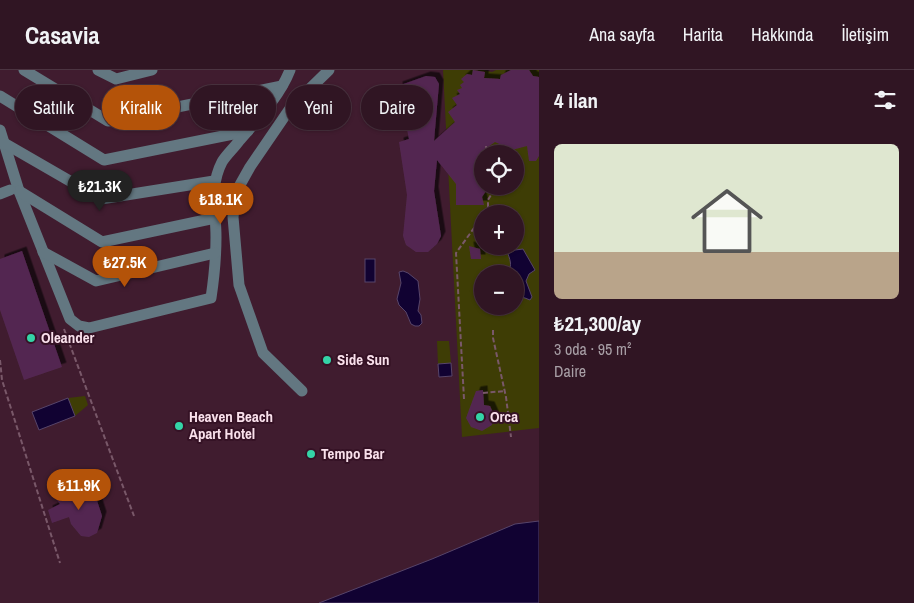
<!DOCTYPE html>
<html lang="tr">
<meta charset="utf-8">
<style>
:root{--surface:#301523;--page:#3c2230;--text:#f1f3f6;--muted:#a89fa6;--line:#4b3441;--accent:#b45309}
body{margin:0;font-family:"Archivo Narrow",sans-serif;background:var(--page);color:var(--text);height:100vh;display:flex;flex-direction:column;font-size:19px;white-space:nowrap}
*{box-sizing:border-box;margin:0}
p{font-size:16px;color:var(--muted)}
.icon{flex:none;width:28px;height:28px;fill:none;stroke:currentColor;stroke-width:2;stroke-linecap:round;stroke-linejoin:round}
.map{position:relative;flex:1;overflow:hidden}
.details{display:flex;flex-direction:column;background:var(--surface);width:375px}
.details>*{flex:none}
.banner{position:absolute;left:15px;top:15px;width:449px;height:45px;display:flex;gap:10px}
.tools{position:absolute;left:474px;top:75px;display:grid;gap:10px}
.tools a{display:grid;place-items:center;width:50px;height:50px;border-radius:50%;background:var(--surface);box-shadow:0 1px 4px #0004,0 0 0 1px var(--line);font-size:25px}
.price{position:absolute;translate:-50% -42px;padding:0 11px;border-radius:18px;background:var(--accent);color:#fff;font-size:16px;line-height:32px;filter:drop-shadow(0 1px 2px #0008)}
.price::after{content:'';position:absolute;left:50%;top:30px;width:15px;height:11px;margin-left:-8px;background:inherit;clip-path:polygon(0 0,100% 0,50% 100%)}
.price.active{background:#222;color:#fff}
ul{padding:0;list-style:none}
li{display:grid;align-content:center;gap:10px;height:265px;padding:0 15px}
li+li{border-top:1px solid var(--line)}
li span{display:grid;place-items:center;height:155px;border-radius:8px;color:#555}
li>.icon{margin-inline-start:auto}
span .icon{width:90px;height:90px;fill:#fffc;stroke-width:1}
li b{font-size:21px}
h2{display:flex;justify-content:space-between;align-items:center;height:60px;padding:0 15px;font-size:21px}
.tag{padding:0 18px;border-radius:22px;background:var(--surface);box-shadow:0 1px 4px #0004,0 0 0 1px var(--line);font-size:18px;line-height:45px}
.tag.active{background:var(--accent);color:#fff}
header{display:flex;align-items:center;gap:30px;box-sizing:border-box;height:70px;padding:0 25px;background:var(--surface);border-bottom:1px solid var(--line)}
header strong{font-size:24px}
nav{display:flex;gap:28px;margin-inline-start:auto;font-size:18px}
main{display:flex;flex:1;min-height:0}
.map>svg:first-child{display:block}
</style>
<header>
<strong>Casavia</strong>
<nav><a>Ana sayfa</a><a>Harita</a><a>Hakkında</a><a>İletişim</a></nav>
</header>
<main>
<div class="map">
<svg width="539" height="533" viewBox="0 0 539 533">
<defs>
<filter id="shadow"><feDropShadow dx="4.5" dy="-4.5" stdDeviation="0" flood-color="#0009"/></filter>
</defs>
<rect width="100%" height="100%" fill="#401c2f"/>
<g fill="#3e3d05" fill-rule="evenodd">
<path d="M 443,0 L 483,0 L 492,2 L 496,0 L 539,0 L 539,358 L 462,367 ZM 482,84 L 515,84 L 515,116 L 482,116 ZM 482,144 L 515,144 L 515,176 L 482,176 ZM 482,204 L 515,204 L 515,236 L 482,236 Z"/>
<path d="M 437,271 L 449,271 L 451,293 L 438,294 Z"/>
<path d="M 85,326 L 88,335 L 75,346 L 68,328 Z"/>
</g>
<g fill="#110232" stroke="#57456a">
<path d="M 523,179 L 535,200 L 529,204 L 526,211 L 532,227 L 530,230 L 525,228 L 516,226 L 515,228 L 515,204 L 507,204 C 512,197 511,192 508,184 L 515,180 Z"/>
<rect x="365" y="189" width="10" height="23"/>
<path d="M 403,201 L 408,203 L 418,211 L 420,229 L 418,241 L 421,245 L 422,253 L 419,256 L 415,256 L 411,254 L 406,242 L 399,235 L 397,229 L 401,213 L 399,202 Z"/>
<path d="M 451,293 L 452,306 L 439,307 L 438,294 Z"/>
<path d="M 68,328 L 75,346 L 39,360 L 32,342 Z"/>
<path d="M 539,451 L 539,533 L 319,533 L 432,489 L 515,454 Z"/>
</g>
<g fill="#532851" filter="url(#shadow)">
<path d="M 473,0 L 485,2 L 484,8 L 500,9 L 501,5 L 511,0 L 529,0 L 533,6 L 539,7 L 539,86 L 536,91 L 529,91 L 527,76 L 512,80 L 495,72 L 481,82 L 482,83 L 482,117 L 486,121 L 482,127 L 484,135 L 456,135 L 456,114 L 437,90 L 434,121 L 441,166 L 437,174 L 428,182 L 416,182 L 406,175 L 403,166 L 407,125 L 399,72 L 409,69 L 398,16 L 426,6 L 435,7 L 439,14 L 434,71 L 455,52 L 448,42 L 457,35 L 452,28 L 460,24 L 457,20 L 462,18 L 460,15 L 464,12 L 461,9 L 467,4 L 472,5 Z"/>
<path d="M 469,176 L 480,179 L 481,189 L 471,189 Z"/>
<path d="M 22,181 L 62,297 L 24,310 L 0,240 L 0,189 Z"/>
<path d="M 483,320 L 484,335 L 490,336 L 494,345 L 492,355 L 482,361 L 471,357 L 466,348 L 476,321 Z"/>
<path d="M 92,415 L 102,446 L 97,463 L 89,467 L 81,466 L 71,454 L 69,447 L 52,453 L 48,440 L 60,434 L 56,429 Z"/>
</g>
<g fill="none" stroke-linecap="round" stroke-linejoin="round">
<g stroke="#795869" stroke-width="2" stroke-dasharray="5 2.5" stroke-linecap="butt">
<path d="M 486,76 L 487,84"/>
<path d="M 485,144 L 488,139 L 488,130 L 491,125 L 491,116"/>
<path d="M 475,157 L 482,164"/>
<path d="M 64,259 L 134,446"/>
<path d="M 493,260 L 493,268 L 506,327 L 511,367"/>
<path d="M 0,290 L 2,310 L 60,493"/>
<path d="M 483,323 L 505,321"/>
<path d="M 464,329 L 456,183 L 482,147"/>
</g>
<g stroke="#637781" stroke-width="11">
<path d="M 24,0 L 108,51 L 282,16"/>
<path d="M 98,0 L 116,9 L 152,0"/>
<path d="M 0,26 L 104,90 L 248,61"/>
<path d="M 0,60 L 19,121 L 70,249 L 79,256 L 89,258 L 211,228 C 214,208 216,188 216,167 C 216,140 209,117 222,92 C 226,85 234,78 239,71 C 257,50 280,26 290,0"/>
<path d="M 4,73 L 101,129 L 214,111"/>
<path d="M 19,121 L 102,172 L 215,148"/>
<path d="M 0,124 L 10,120"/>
<path d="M 43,182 L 96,211 L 215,183"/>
<path d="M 302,321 L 263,283 L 239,215 L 233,147 L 236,122 L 250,97 L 291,37 L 329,0"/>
</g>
</g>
<g fill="#34d4a7" stroke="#351225" stroke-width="2">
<circle cx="31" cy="268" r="5"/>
<circle cx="327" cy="290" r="5"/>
<circle cx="480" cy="347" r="5"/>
<circle cx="179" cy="356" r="5"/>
<circle cx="311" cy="384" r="5"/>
</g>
<g text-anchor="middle" stroke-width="4" stroke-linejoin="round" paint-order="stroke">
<g font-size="15" font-weight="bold" fill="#f9e0eb" stroke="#351225" text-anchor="start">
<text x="41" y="273">Oleander</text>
<text x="337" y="295">Side Sun</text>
<text x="189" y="352">Heaven Beach<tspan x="189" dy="17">Apart Hotel</tspan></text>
<text x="490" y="352">Orca</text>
<text x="321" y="389">Tempo Bar</text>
</g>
</g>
</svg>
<div class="tools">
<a><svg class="icon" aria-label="locate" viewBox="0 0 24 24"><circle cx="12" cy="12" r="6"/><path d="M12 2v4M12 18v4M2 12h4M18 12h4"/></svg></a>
<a>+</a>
<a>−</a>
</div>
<b class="price active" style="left:100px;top:142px">₺21.3K</b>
<b class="price" style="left:221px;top:155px">₺18.1K</b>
<b class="price" style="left:125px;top:218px">₺27.5K</b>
<b class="price" style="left:79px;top:441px">₺11.9K</b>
<div class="banner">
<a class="tag">Satılık</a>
<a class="tag active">Kiralık</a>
<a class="tag">Filtreler</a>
<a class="tag">Yeni</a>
<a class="tag">Daire</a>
</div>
</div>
<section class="details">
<h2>4 ilan<svg class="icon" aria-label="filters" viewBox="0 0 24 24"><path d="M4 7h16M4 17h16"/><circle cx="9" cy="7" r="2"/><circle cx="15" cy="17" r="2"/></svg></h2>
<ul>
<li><span style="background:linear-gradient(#dfe7d0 70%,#b9a48a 0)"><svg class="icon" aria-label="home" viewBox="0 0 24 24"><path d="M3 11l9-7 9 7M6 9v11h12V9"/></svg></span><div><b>₺21,300/ay</b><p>3 oda · 95 m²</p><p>Daire</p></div></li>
</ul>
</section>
</main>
